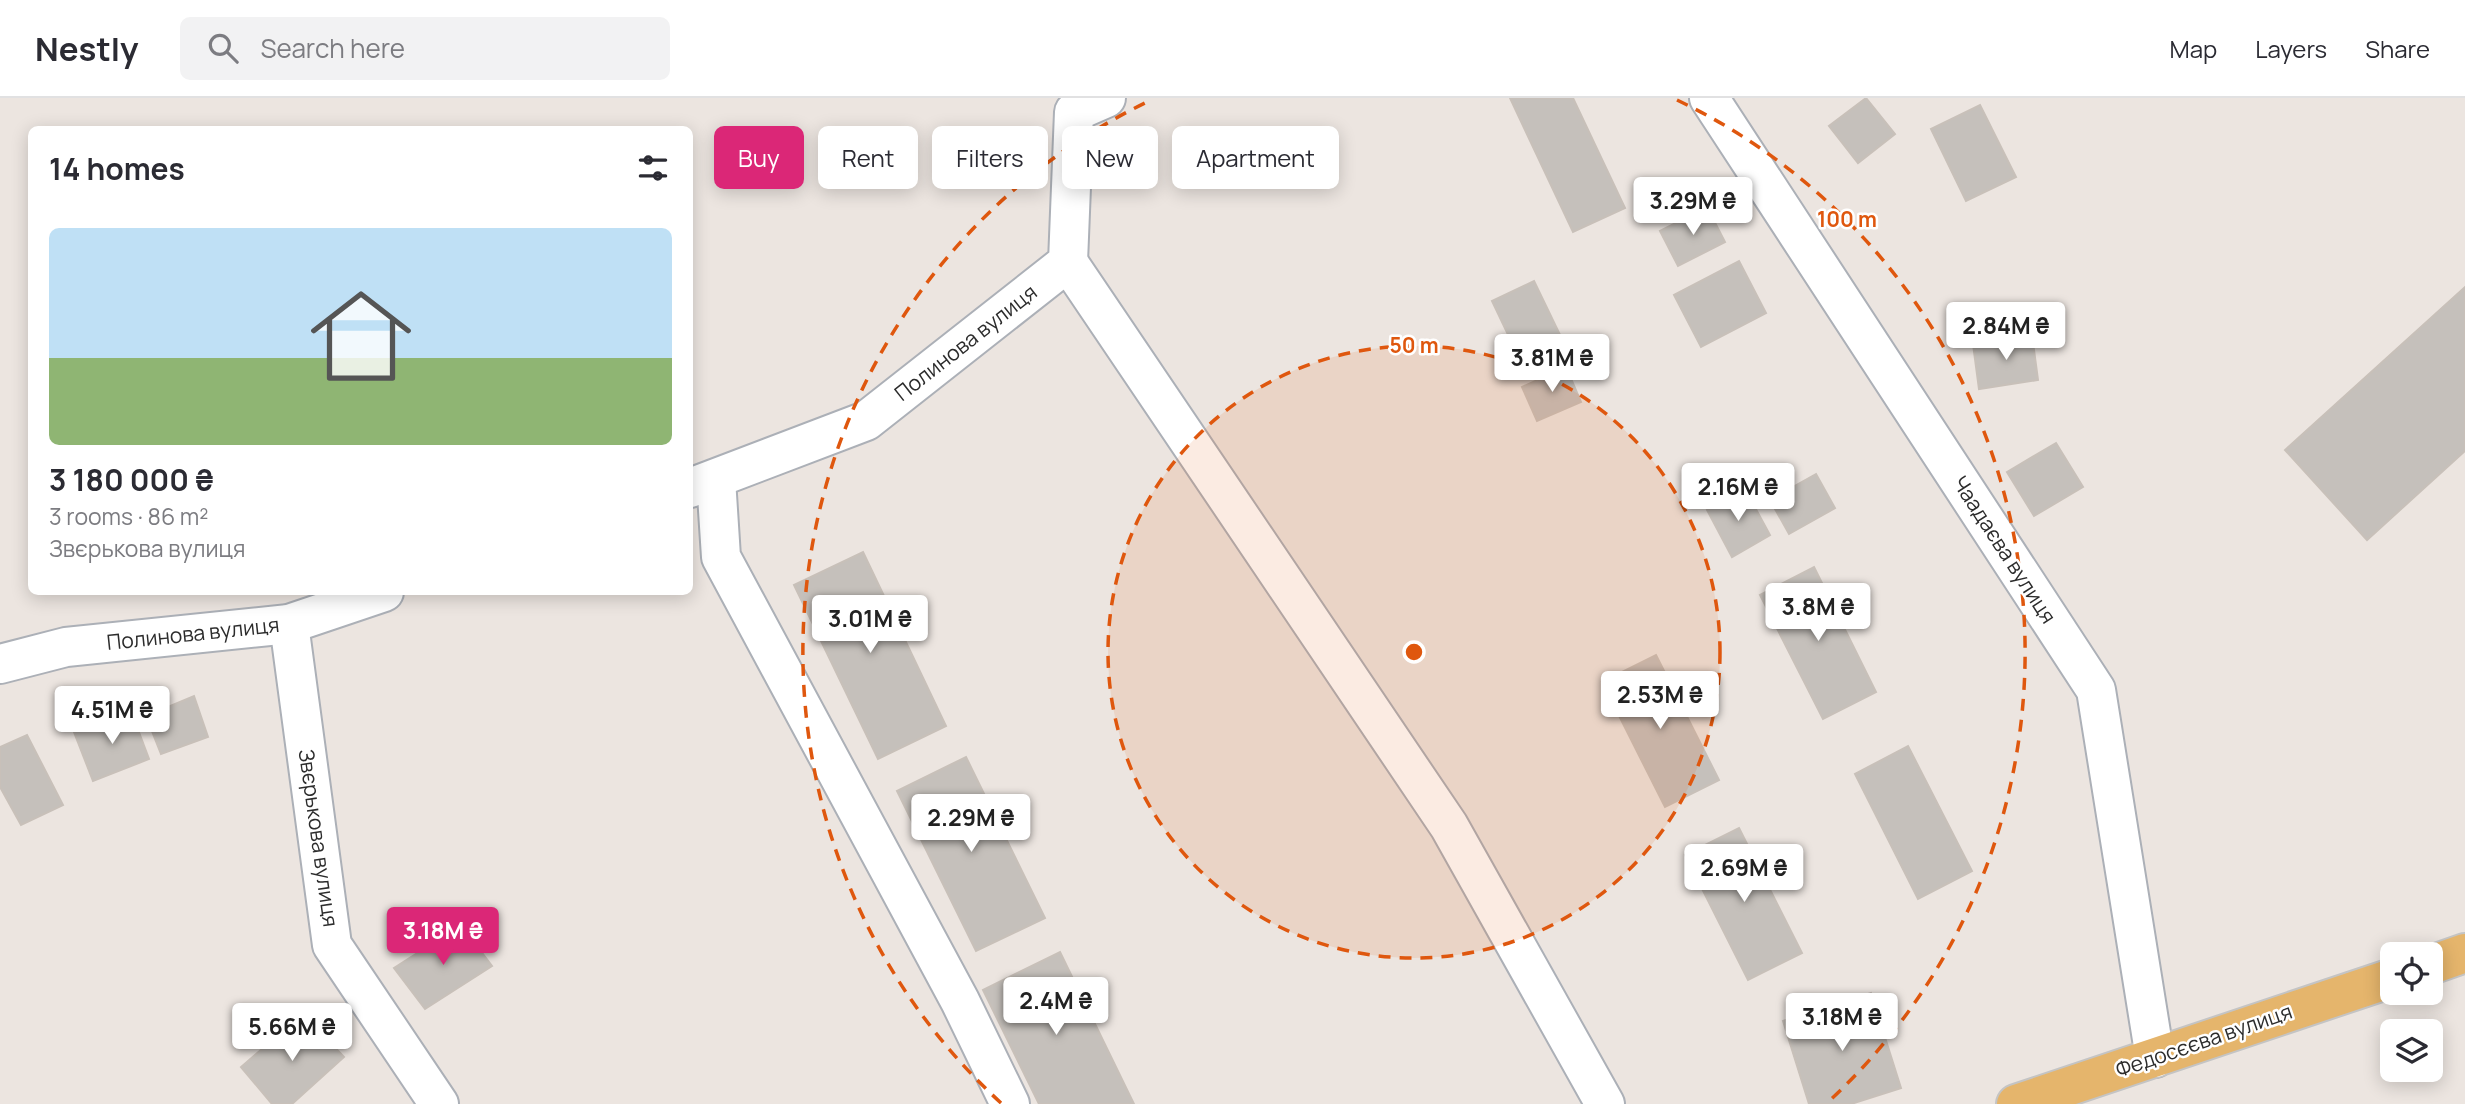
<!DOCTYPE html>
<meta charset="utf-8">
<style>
:root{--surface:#fff;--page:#f2f2f3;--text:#2b2b33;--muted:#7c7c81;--line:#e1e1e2;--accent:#db2777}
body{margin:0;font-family:Manrope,sans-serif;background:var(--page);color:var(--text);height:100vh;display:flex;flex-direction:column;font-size:26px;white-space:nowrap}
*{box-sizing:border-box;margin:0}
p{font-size:23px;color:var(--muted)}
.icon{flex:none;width:38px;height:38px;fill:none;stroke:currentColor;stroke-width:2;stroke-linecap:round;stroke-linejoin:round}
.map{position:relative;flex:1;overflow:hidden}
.sheet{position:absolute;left:28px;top:28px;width:665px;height:469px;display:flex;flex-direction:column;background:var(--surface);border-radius:10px;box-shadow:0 4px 18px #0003}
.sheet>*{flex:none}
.hud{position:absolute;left:714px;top:28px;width:665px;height:63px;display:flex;gap:14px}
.buttons{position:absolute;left:2380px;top:844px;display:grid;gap:14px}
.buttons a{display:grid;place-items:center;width:63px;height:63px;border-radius:10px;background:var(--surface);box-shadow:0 4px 18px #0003;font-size:35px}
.price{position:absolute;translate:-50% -60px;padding:0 16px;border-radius:7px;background:#fff;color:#222;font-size:23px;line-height:46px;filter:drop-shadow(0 2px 4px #0008)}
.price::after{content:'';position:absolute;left:50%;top:42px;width:21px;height:16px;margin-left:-10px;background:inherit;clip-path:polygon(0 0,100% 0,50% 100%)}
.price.current{background:var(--accent);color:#fff}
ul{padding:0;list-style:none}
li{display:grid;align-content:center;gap:14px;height:371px;padding:0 21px}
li+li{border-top:2px solid var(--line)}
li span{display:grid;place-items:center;height:217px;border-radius:10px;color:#555}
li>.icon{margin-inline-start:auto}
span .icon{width:126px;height:126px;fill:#fffc;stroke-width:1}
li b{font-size:30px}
h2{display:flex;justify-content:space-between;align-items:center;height:84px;padding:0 21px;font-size:30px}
.chip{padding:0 24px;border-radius:10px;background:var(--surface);box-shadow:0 4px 18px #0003;font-size:24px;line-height:63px}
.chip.current{background:var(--accent);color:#fff}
header{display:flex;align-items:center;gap:42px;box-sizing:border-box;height:98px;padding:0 35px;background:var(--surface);border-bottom:2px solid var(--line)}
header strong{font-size:33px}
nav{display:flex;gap:38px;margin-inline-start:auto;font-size:24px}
.search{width:490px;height:63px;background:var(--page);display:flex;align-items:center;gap:18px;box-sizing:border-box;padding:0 24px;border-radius:10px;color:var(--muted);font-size:26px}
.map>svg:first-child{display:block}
</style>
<header>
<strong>Nestly</strong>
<div class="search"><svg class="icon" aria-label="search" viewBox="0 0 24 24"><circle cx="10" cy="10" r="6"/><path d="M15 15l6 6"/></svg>Search here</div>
<nav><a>Map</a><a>Layers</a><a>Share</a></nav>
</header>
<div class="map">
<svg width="2465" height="1006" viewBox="0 0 2465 1006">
<rect width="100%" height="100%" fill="#ece5e0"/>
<g fill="#c5c0bb" stroke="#c8c0b9" stroke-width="2">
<path d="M 1510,0 L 1573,0 L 1625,110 L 1573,134 Z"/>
<path d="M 1866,0 L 1895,36 L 1858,65 L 1829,28 Z"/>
<path d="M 1980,7 L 2016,79 L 1966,103 L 1931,31 Z"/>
<path d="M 1707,109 L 1725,144 L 1678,168 L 1660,133 Z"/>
<path d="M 1739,163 L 1766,215 L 1701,249 L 1674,197 Z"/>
<path d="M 1534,183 L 1563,243 L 1521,264 L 1492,203 Z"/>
<path d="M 2465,189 L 2465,353 L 2367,442 L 2285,352 Z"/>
<path d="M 2032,237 L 2038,282 L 1979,291 L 1973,246 Z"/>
<path d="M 1566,269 L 1581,304 L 1537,323 L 1522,289 Z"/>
<path d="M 2056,345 L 2083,389 L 2034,418 L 2007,374 Z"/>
<path d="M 1816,376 L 1835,410 L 1789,436 L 1770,402 Z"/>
<path d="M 1745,391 L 1770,437 L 1732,459 L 1707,412 Z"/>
<path d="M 863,454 L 946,628 L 878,661 L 794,487 Z"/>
<path d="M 1814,469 L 1876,594 L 1823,621 L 1760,497 Z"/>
<path d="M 1656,557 L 1719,682 L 1665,709 L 1602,584 Z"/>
<path d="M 194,598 L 208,639 L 161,656 L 146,618 Z"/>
<path d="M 131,613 L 149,661 L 93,683 L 74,634 Z"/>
<path d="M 27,637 L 63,707 L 21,727 L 0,689 L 0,649 Z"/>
<path d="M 1908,648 L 1972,773 L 1918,801 L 1855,676 Z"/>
<path d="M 966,659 L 1045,820 L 976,853 L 897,693 Z"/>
<path d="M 1739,730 L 1802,855 L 1748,882 L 1685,757 Z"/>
<path d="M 461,827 L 492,868 L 425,911 L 394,870 Z"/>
<path d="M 1060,854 L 1134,1006 L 1039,1006 L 983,892 Z"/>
<path d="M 1871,895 L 1901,990 L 1851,1006 L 1809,1006 L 1783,923 Z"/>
<path d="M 303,916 L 344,959 L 292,1006 L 272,1006 L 241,969 Z"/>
</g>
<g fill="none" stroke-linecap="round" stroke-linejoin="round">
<defs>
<g id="minor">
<path d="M 1709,0 L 2096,592 L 2155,960"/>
<path d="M 1068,164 L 1449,728 L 1605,1006"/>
<path d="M 716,381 L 721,459 L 960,903 L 1010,1006"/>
<path d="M 690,390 L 866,323 L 1068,164 L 1074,14 L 1106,0"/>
<path d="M 289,526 L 332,847 L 439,1006"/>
<path d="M 0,566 L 66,549 L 289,526 L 384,494"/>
</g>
<g id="major">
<path d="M 2431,867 L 2465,855"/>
<path d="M 2016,1006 L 2392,880"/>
</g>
</defs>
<use href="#minor" stroke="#acb0b7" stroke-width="42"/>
<use href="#major" stroke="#c4c4c4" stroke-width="42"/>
<use href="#minor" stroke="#fff" stroke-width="38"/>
<use href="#major" stroke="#e5b56c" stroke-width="38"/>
</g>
<circle cx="1414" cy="554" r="306" fill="#df570e" fill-opacity=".12"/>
<g fill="none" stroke="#df570e" stroke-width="3.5" stroke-dasharray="12 9">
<circle cx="1414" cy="554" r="306"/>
<path d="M1001 1005A612 612 0 0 1 1151 2M1677 2A612 612 0 0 1 1827 1005"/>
</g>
<g text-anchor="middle" stroke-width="5" stroke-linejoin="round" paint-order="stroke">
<g font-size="21" fill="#2c2c2c" stroke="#fff">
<text transform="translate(966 245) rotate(-38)" y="7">Полинова вулиця</text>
<text transform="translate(2004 452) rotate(57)" y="7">Чаадаєва вулиця</text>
<text transform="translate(193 536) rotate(-6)" y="7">Полинова вулиця</text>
<text transform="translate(318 740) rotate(82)" y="7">Звєрькова вулиця</text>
<text transform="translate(2204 943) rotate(-19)" y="7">Федосєєва вулиця</text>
</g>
</g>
<circle cx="1414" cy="554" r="10" fill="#df570e" stroke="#fff" stroke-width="3.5"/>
<g font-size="21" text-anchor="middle" font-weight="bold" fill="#df570e" stroke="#fff" stroke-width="5" stroke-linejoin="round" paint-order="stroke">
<text x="1847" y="129">100 m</text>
<text x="1414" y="255">50 m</text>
</g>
</svg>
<div class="buttons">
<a><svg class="icon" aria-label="locate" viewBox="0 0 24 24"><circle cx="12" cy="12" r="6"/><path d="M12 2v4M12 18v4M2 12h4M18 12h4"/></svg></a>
<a><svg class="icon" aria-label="layers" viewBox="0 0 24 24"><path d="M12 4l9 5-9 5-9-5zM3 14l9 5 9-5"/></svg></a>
</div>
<b class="price" style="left:1693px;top:139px">3.29M ₴</b>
<b class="price" style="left:2006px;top:264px">2.84M ₴</b>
<b class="price" style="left:1552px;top:296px">3.81M ₴</b>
<b class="price" style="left:1738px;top:425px">2.16M ₴</b>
<b class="price" style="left:1818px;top:545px">3.8M ₴</b>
<b class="price" style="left:870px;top:557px">3.01M ₴</b>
<b class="price" style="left:1660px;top:633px">2.53M ₴</b>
<b class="price" style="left:112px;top:648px">4.51M ₴</b>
<b class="price" style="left:971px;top:756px">2.29M ₴</b>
<b class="price" style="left:1744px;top:806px">2.69M ₴</b>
<b class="price current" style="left:443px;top:869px">3.18M ₴</b>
<b class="price" style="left:1056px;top:939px">2.4M ₴</b>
<b class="price" style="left:1842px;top:955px">3.18M ₴</b>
<b class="price" style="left:292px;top:965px">5.66M ₴</b>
<div class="hud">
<a class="chip current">Buy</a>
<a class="chip">Rent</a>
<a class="chip">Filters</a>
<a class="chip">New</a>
<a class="chip">Apartment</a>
</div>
<section class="sheet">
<h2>14 homes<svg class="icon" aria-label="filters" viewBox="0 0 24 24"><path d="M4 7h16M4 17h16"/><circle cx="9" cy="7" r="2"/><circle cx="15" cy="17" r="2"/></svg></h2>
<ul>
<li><span style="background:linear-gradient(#bfe0f5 60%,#8fb573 0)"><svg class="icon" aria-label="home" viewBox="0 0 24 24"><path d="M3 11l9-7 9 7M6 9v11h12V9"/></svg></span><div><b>3 180 000 ₴</b><p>3 rooms · 86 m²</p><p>Звєрькова вулиця</p></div></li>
</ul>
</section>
</div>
